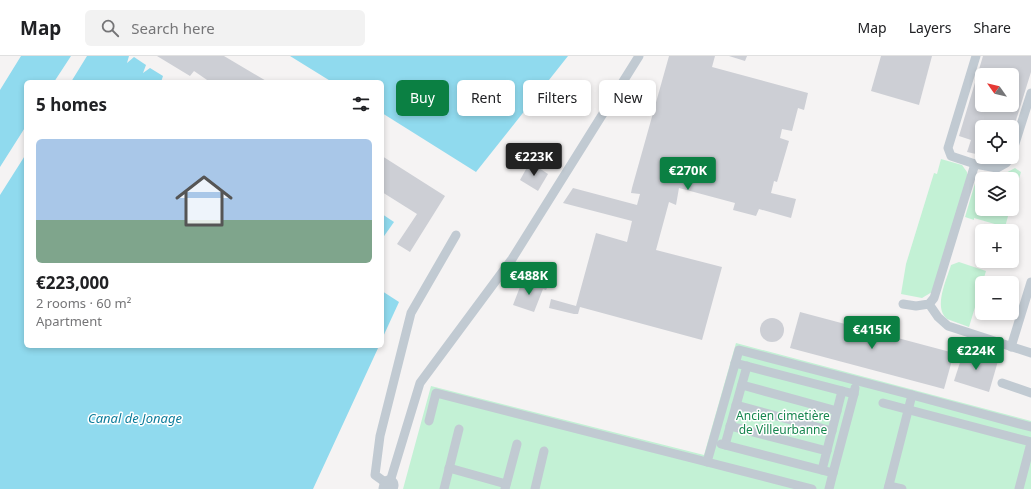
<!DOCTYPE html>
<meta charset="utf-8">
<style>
:root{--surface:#fff;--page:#f2f2f2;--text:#202124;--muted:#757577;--line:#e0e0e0;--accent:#0b8043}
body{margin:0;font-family:"Noto Sans",sans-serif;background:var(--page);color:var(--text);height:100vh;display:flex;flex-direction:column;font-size:15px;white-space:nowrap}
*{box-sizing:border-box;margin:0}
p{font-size:13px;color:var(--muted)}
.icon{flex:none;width:22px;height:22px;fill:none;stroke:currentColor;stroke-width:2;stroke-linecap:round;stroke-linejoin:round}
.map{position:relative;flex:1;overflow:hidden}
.sheet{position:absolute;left:24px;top:24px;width:360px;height:268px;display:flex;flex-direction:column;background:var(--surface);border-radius:6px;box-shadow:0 2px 6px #0003}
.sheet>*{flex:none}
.banner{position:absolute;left:396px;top:24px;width:380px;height:36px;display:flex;gap:8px}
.needle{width:26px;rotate:304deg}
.tools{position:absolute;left:975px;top:12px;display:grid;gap:8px}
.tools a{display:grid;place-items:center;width:44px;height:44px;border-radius:6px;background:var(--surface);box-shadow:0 2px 6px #0003;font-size:20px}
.price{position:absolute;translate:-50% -34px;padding:0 9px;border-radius:4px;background:var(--accent);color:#fff;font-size:13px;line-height:26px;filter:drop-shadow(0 1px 2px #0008)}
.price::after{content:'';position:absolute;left:50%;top:24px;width:12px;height:9px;margin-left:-6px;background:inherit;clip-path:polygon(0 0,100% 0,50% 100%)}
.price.on{background:#222;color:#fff}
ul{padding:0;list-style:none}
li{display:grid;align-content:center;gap:8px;height:212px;padding:0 12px}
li+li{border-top:1px solid var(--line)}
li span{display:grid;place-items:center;height:124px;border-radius:6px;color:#555}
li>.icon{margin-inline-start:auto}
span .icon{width:72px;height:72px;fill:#fffc;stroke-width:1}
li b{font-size:17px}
h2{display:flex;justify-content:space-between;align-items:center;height:48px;padding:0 12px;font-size:17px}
.pill{padding:0 14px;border-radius:6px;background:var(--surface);box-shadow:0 2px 6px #0003;font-size:14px;line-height:36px}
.pill.on{background:var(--accent);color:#fff}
header{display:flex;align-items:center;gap:24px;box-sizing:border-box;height:56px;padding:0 20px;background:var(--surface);border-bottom:1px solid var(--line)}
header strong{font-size:19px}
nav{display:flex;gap:22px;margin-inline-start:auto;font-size:14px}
.search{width:280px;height:36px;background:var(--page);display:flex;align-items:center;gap:10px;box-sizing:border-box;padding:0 14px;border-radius:6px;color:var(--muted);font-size:15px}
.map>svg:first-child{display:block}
</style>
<header>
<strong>Map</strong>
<div class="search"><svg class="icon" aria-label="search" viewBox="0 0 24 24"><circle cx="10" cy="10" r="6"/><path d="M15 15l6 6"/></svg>Search here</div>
<nav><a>Map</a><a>Layers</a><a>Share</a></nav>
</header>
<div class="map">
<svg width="1031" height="433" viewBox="0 0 1031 433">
<rect width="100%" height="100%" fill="#f5f3f3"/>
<g fill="#c3f1d5">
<path d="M 941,103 L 962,109 L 967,116 L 967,122 L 932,236 L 922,242 L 901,238 L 906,208 L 934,117 L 937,118 Z"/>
<path d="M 1015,112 L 1021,116 L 1012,147 L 1012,123 L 982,123 L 982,153 L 1010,153 L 1005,171 L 974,162 L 974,164 L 965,161 L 976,124 L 982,120 L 1002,119 Z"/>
<path d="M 959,206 L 986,215 L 969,271 L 947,263 C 933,251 947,223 951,209 Z"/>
<path d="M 736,287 L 1031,365 L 1031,433 L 403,433 L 431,330 L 704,399 Z"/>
</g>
<g fill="#90daee">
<path d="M 21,0 L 71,0 L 54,26 L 26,26 L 26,70 L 0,111 L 0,34 Z"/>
<path d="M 87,0 L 129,0 L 127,7 L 134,1 L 146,9 L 143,17 L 150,12 L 163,20 L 161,26 L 71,26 Z"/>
<path d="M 290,0 L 568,0 L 476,116 L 382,57 L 382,26 L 332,26 Z"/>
<path d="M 26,98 L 26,290 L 379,290 L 313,433 L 0,433 L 0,139 Z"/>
<path d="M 382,158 L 394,166 L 382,183 Z"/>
<path d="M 382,235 L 399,246 L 382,283 Z"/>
</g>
<g fill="#cdcfd5" fill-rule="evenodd">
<path d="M 157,0 L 224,0 L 268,26 L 210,26 L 194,15 L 190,20 Z"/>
<path d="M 669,0 L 715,0 L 712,11 L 808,37 L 804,54 L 798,52 L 792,75 L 782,73 L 780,82 L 789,85 L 777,126 L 774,125 L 771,137 L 796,143 L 791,162 L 759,153 L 756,160 L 733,154 L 735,147 L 679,132 L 676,149 L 669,146 L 656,194 L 722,211 L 702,284 L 580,251 L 578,258 L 574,258 L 549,252 L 551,243 L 576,250 L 596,177 L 627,186 L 632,165 L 563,147 L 573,132 L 637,149 L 640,138 L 631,137 L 632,132 Z"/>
<path d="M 729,0 L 747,0 L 745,5 Z"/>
<path d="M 881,0 L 932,0 L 919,49 L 871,35 Z"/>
<path d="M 983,0 L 1031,0 L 1031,16 L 1012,77 L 1012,71 L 982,71 L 982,87 L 980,86 L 976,98 L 967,96 L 971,84 L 959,80 ZM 982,19 L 1012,19 L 1012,49 L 982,49 Z"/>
<path d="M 382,100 L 445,140 L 410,196 L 397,188 L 417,158 L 382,136 Z"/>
<path d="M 530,106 L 548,118 L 538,135 L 520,124 Z"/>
<path d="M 523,223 L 547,232 L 546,234 L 543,233 L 534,256 L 513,249 Z"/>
<path d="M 800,256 L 954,297 L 944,333 L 790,292 Z"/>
<circle cx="772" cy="274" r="12"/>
<path d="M 964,294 L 998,305 L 989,336 L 954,325 Z"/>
</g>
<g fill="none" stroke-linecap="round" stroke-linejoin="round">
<g stroke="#c1cad2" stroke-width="9">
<path d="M 976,0 L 948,92 L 951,100 L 975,108 L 997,112 L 1006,107 L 1011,101"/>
<path d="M 1012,97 L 1031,37"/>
<path d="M 456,179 L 411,257 L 380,380 L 375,419 L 389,429 L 420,327 L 512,203 L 639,0"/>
<path d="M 903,248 L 916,250 L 929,248 L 934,242 L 975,108"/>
<path d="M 929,248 L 938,261 L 948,270 L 1031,297"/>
<path d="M 1011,291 L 1031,226"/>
<path d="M 735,307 L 854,338 L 855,332"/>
<path d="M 1002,327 L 1031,337"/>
<path d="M 742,329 L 837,355"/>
<path d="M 912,339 L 1031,371"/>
<path d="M 883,347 L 1031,386"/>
<path d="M 736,349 L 832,375"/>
<path d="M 429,365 L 436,337 L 707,406"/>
<path d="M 730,370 L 827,395"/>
<path d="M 721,388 L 725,389 L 747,310"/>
<path d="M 725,389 L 833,417 L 854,338"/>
<path d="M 449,412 L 506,428"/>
<path d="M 822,414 L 842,335"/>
<path d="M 889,430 L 902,433"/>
<path d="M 444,433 L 459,373"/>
<path d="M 505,433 L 517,388"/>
<path d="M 535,433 L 544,395"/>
<path d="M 812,433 L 707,406 L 739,294 L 912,339 L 888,433"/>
<path d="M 829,433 L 833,417"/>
<path d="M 1019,433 L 1031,387"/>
</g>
<path stroke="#c1cad2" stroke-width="19" d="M 388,433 L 389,429"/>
</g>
<g text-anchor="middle" stroke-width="3" stroke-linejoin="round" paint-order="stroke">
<g font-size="12" fill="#17864f" stroke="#fff">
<text x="783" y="364">Ancien cimetière<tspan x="783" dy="14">de Villeurbanne</tspan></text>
</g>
<g font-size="13" font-style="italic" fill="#0c7c9b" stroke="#fff">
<text x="135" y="367">Canal de Jonage</text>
</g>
</g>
</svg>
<div class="tools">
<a><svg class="needle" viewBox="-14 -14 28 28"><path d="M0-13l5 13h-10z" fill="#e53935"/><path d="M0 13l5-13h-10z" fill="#757577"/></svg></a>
<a><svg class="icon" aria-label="locate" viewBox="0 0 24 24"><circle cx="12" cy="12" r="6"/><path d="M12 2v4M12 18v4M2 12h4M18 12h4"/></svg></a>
<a><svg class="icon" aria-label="layers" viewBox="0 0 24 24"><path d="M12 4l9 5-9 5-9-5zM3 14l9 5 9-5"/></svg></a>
<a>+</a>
<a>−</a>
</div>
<b class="price on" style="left:534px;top:121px">€223K</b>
<b class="price" style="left:688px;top:135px">€270K</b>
<b class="price" style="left:529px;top:240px">€488K</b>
<b class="price" style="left:872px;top:294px">€415K</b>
<b class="price" style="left:976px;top:315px">€224K</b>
<div class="banner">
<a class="pill on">Buy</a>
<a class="pill">Rent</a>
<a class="pill">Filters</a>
<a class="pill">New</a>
</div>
<section class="sheet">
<h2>5 homes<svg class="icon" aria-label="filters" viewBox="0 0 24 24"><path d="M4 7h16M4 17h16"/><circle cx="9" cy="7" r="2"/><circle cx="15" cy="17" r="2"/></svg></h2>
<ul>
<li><span style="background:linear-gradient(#a9c7e8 65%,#7fa58c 0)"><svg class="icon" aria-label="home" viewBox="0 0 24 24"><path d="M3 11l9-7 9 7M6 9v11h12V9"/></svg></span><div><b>€223,000</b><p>2 rooms · 60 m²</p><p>Apartment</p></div></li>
</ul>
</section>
</div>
